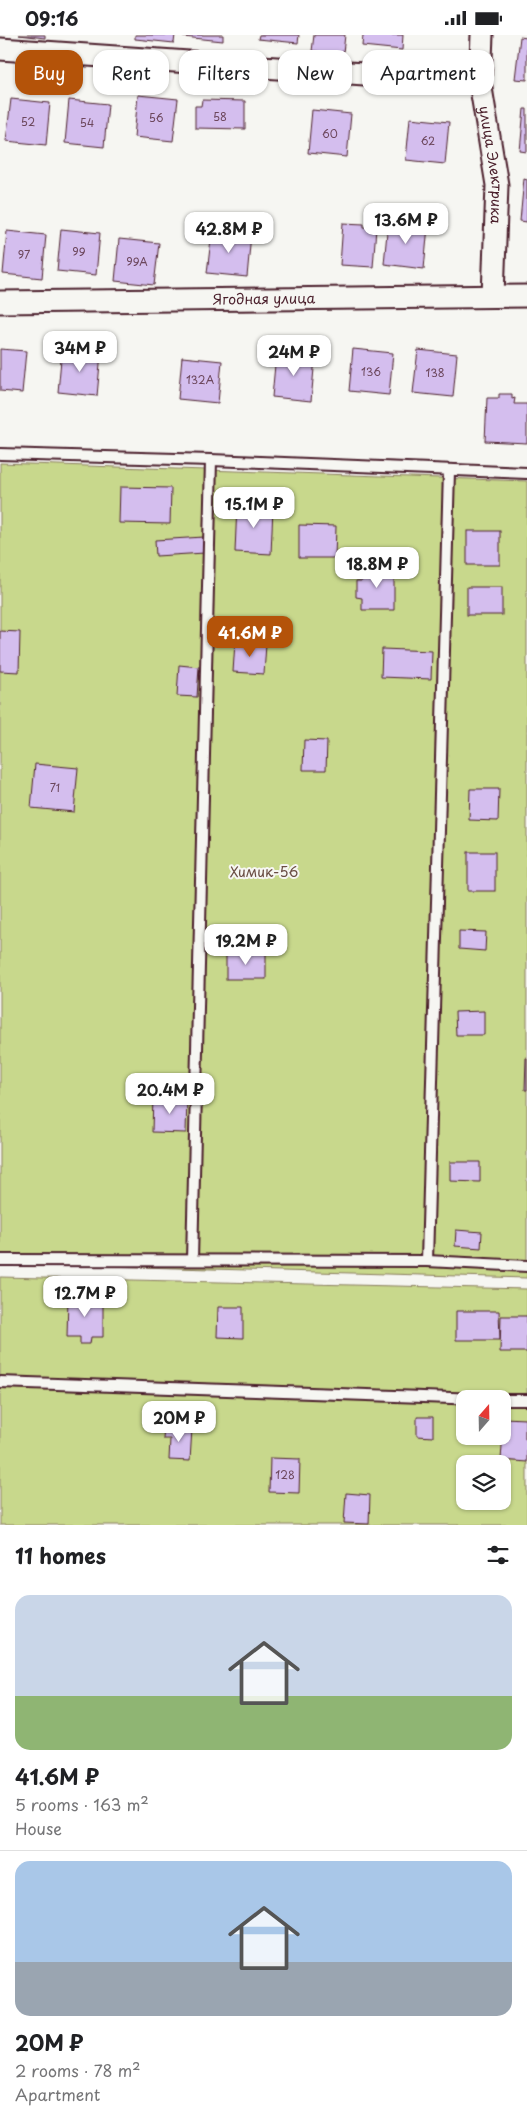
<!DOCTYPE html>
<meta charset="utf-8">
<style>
:root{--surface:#fff;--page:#f6f6f6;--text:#202124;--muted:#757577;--line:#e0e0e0;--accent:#b45309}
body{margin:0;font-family:"Playpen Sans",sans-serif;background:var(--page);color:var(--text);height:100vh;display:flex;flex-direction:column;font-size:19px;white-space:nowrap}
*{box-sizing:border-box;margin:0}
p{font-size:16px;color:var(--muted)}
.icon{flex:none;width:28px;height:28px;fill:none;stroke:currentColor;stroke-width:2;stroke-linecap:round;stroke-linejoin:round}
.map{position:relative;height:1490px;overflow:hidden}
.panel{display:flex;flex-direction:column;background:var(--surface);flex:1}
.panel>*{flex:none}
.banner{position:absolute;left:15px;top:15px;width:498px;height:45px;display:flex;gap:10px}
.needle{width:32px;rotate:20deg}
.tools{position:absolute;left:456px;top:1355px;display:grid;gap:10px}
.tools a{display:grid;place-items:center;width:55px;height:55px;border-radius:10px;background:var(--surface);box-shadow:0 1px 4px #0004;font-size:25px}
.price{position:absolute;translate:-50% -42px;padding:0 11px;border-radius:10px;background:#fff;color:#222;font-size:16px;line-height:32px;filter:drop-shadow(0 1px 2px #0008)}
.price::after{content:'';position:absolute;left:50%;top:30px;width:15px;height:11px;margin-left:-8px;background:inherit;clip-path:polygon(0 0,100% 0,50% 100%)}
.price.active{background:var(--accent);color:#fff}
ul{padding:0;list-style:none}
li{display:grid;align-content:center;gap:10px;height:265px;padding:0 15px}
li+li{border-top:1px solid var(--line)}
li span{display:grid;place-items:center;height:155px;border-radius:15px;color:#555}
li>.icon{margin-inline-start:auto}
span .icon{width:90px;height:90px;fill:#fffc;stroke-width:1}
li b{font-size:21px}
h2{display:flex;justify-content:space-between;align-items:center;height:60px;padding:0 15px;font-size:21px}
.tag{padding:0 18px;border-radius:15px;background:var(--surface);box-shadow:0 1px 4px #0004;font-size:18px;line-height:45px}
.tag.active{background:var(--accent);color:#fff}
.status{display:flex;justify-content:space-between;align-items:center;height:35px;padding:0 25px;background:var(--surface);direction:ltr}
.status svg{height:14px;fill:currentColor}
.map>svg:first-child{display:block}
</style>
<div class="status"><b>09:16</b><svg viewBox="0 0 49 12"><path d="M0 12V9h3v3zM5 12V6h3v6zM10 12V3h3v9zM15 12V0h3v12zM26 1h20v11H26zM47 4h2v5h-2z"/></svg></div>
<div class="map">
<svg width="527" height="1490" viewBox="0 0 527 1490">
<rect width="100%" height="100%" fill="#f6f6f2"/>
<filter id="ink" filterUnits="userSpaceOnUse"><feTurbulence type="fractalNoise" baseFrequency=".02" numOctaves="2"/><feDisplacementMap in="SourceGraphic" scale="10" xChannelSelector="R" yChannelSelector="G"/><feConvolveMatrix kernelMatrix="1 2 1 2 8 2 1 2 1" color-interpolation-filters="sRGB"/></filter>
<g filter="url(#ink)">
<g fill="#c8d88c" stroke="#897c5c" fill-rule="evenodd">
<path d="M 0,428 L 527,446 L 527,1243 L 0,1228 Z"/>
<path d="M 0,1242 L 527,1254 L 527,1490 L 0,1490 ZM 465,1364 L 502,1364 L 502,1401 L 465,1401 ZM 465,1429 L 502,1429 L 502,1466 L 465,1466 Z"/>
</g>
<g fill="#d4beee" stroke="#4a1f2b">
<path d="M 19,0 L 45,0 L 45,3 Z"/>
<path d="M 135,0 L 175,0 L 174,8 L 135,4 Z"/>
<path d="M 184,0 L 223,0 L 223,6 L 183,2 Z"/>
<path d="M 259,0 L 299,0 L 298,8 L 258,4 Z"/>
<path d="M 314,0 L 345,0 L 343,18 L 312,16 Z"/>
<path d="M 363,0 L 403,0 L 402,15 L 362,11 Z"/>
<path d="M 520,2 L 527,3 L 527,45 L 515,44 Z"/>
<path d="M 138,60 L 178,64 L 173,106 L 134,102 Z"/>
<path d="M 11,64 L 50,68 L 46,110 L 6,106 Z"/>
<path d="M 69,65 L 108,69 L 104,112 L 65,108 Z"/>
<path d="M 202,65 L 245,66 L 245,94 L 195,93 L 195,71 L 201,71 Z"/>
<path d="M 524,74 L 527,74 L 527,117 L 520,116 Z"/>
<path d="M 312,75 L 351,79 L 347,122 L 308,118 Z"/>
<path d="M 410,83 L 449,87 L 445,129 L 406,125 Z"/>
<path d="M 524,143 L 527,144 L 527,187 L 520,186 Z"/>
<path d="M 388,187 L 428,191 L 424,234 L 384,229 Z"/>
<path d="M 343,188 L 364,189 L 364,192 L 376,193 L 373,232 L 340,230 Z"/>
<path d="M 61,194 L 100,198 L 96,240 L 57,236 Z"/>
<path d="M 7,196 L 46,200 L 42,243 L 3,239 Z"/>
<path d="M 212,196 L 251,199 L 247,242 L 207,238 Z"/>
<path d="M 119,204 L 159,208 L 154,250 L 115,246 Z"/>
<path d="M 0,314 L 26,316 L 22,358 L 0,356 Z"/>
<path d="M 62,314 L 101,318 L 97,361 L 58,357 Z"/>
<path d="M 353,314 L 393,318 L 389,360 L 349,356 Z"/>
<path d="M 418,315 L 457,319 L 453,362 L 413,358 Z"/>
<path d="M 276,319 L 315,323 L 311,366 L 272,362 Z"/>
<path d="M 182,322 L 222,326 L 218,368 L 178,364 Z"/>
<path d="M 499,359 L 512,359 L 512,364 L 515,363 L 514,369 L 527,369 L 527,408 L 485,406 L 487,363 L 499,363 Z"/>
<path d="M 120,452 L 171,453 L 170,489 L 119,488 Z"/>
<path d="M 237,470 L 273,472 L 271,519 L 235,517 Z"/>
<path d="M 299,490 L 336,491 L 335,523 L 299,523 Z"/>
<rect x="467" y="496" width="33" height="34"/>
<path d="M 204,502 L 205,518 L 156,521 L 155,505 Z"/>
<path d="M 362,534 L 394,534 L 394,575 L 362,575 L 362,563 L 356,562 L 356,546 L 362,546 Z"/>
<rect x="467" y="552" width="35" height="28"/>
<path d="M 0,596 L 20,597 L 19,637 L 0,636 Z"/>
<path d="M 235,607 L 266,609 L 264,639 L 233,637 Z"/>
<path d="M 382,614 L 432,616 L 431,644 L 381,642 Z"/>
<path d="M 179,630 L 199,632 L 197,662 L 177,661 Z"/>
<path d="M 304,705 L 327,706 L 326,735 L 303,735 Z"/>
<path d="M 35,729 L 78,733 L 74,777 L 31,773 Z"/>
<path d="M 470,754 L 499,754 L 498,786 L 469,785 Z"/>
<rect x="468" y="817" width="27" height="39"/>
<path d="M 459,896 L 486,897 L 485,916 L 459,914 Z"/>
<rect x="226" y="918" width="40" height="26"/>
<path d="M 484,976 L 484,1000 L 456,1000 L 455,977 Z"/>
<path d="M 526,1023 L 527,1023 L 527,1055 L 525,1055 Z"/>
<path d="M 153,1061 L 187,1062 L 186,1098 L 152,1097 Z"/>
<path d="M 450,1127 L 480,1127 L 480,1147 L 450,1146 Z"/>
<path d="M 456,1195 L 482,1197 L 481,1213 L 455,1211 Z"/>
<path d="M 68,1262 L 103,1262 L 103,1302 L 91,1302 L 90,1309 L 80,1309 L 80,1302 L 67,1302 Z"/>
<path d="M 218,1272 L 243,1272 L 243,1303 L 217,1302 Z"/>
<path d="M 456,1276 L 499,1276 L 500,1305 L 456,1305 Z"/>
<path d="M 501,1281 L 527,1281 L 527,1317 L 500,1317 Z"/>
<path d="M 417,1382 L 433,1382 L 433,1402 L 417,1401 Z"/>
<path d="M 504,1383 L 525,1384 L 525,1404 L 527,1404 L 527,1427 L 501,1425 Z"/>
<path d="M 164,1391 L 192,1393 L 190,1426 L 169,1425 L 170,1404 L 163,1404 Z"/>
<path d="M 270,1423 L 300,1424 L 299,1458 L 269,1457 Z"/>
<path d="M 346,1458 L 370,1460 L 369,1489 L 344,1488 Z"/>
</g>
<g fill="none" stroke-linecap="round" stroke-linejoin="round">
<defs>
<g id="lane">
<path d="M 0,419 L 211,425 L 527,438"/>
<path d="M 0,1225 L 427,1226 L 527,1231"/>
<path d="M 192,1225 L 211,425"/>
<path d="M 427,1226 L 449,436"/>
<path d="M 0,1347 L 479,1364"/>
<path d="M 502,1365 L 527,1365"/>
</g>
<g id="street">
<path id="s1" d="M 482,0 L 480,47 L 497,150 L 493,261"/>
<path d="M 0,14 L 480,47"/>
<path id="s2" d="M 0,267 L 527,261"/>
</g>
</defs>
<use href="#lane" stroke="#4a1f2b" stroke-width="14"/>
<use href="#street" stroke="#4a1f2b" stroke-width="25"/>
<use href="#lane" stroke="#f6f6f2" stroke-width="10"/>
<use href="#street" stroke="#f6f6f2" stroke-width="21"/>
</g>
</g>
<g text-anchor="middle" stroke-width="4" stroke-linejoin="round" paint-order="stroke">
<g font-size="11" fill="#6c475c">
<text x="220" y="86">58</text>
<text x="156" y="87">56</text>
<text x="28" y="91">52</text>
<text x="87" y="92">54</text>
<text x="330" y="103">60</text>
<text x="428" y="110">62</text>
<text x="79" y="221">99</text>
<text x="24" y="224">97</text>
<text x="137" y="231">99А</text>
<text x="371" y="341">136</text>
<text x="435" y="342">138</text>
<text x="200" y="349">132А</text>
<text x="55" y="757">71</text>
<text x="285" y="1444">128</text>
</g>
<g font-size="14" fill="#4a1f2b" stroke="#f6f6f2">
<text dy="5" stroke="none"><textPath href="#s1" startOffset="131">улица Электрика</textPath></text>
<text dy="5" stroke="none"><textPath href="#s2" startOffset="264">Ягодная улица</textPath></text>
</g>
<g font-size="14" fill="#6a4d43" stroke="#f6f6f2">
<text x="264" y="842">Химик-56</text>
</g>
</g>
</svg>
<div class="tools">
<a><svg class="needle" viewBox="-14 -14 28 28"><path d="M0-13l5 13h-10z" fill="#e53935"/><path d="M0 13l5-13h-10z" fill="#757577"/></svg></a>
<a><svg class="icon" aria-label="layers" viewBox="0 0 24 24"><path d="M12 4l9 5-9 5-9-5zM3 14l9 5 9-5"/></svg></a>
</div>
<b class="price" style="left:406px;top:210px">13.6M ₽</b>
<b class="price" style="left:229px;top:219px">42.8M ₽</b>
<b class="price" style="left:80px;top:338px">34M ₽</b>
<b class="price" style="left:294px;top:342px">24M ₽</b>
<b class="price" style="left:254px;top:494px">15.1M ₽</b>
<b class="price" style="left:377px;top:554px">18.8M ₽</b>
<b class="price active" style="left:250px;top:623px">41.6M ₽</b>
<b class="price" style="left:246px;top:931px">19.2M ₽</b>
<b class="price" style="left:170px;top:1080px">20.4M ₽</b>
<b class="price" style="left:85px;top:1283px">12.7M ₽</b>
<b class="price" style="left:179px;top:1408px">20M ₽</b>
<div class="banner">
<a class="tag active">Buy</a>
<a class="tag">Rent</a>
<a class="tag">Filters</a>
<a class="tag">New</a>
<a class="tag">Apartment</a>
</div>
</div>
<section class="panel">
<h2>11 homes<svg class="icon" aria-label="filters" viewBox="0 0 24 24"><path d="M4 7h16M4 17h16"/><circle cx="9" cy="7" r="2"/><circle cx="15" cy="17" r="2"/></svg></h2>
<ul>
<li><span style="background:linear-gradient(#c9d6e8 65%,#8fb573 0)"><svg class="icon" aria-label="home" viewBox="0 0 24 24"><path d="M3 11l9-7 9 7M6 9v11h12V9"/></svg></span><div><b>41.6M ₽</b><p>5 rooms · 163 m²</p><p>House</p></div></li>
<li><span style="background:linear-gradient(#a9c7e8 65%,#9aa5b1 0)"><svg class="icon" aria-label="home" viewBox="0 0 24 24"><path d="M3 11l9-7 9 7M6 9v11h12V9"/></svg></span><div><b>20M ₽</b><p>2 rooms · 78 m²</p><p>Apartment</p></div></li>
</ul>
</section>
